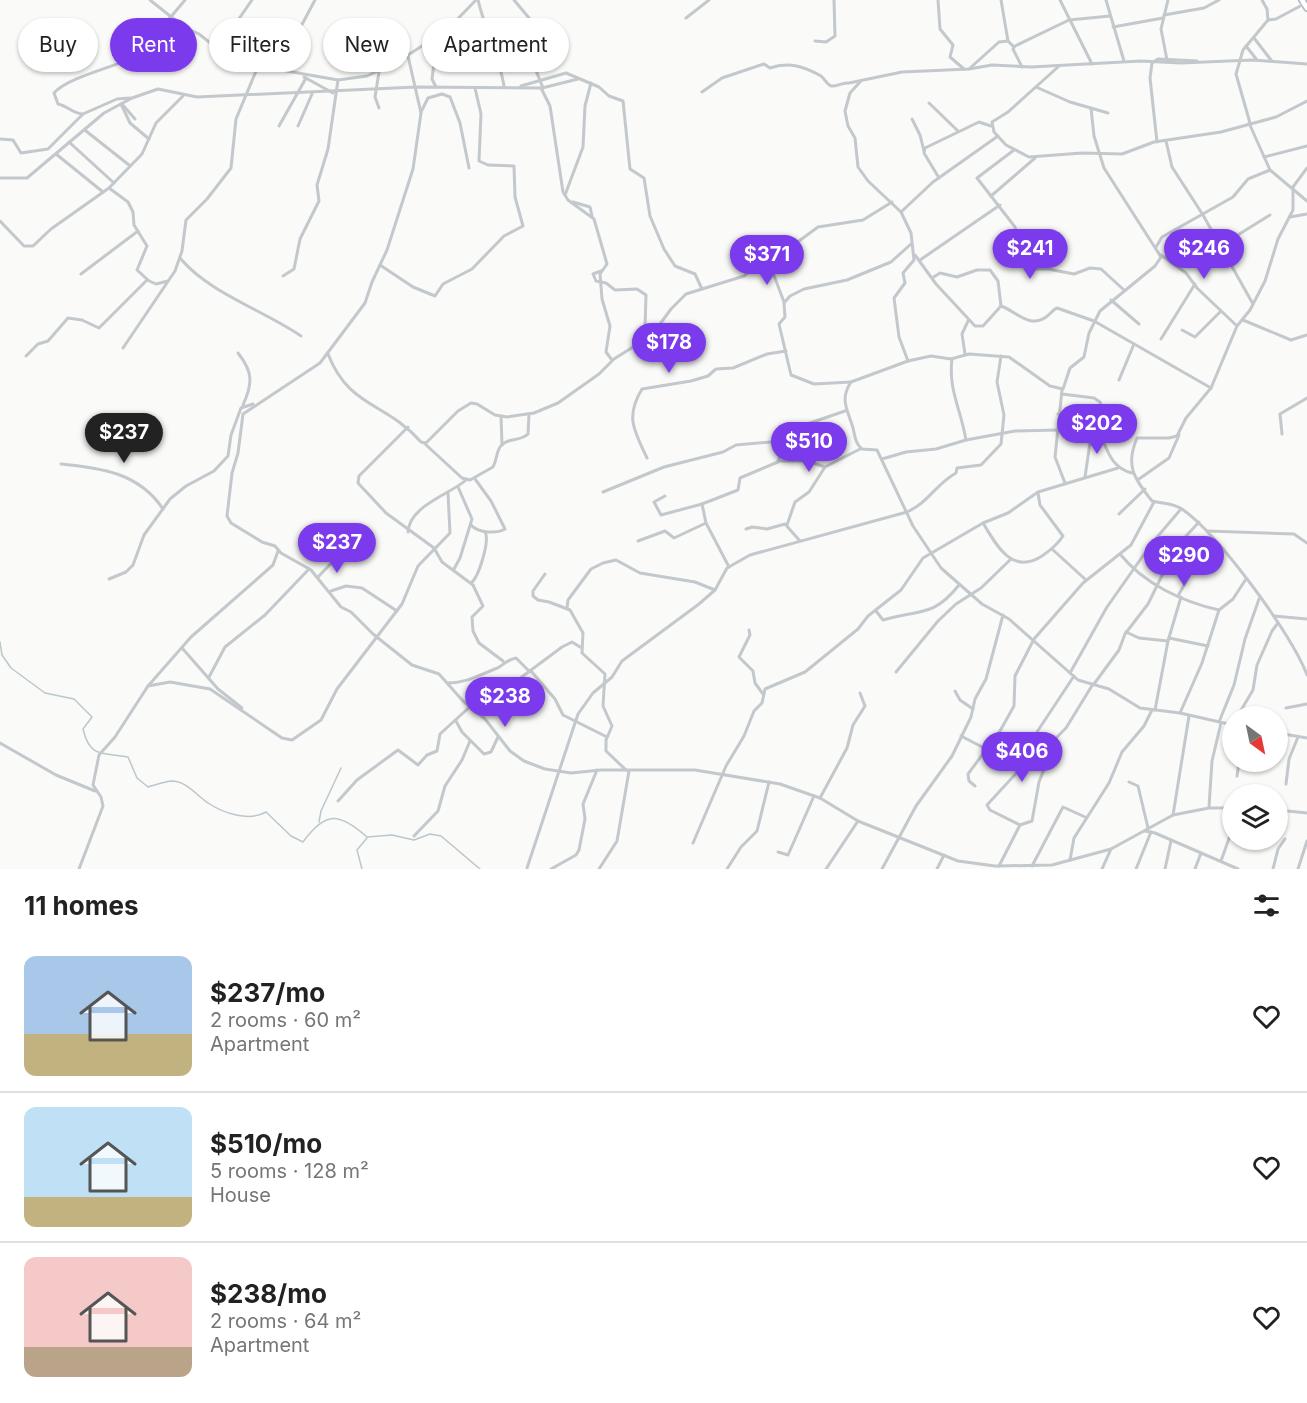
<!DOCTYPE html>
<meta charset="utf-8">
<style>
:root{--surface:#fff;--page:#f2f2f2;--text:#222;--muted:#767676;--line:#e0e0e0;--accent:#7c3aed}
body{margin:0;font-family:Inter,sans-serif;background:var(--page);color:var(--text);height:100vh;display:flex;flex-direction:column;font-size:22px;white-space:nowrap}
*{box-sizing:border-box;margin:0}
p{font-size:20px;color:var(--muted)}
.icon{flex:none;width:33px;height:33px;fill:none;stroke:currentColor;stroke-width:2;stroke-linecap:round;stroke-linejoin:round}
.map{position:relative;height:869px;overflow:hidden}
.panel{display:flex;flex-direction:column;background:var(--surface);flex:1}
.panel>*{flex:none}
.top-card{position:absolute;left:18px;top:18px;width:600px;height:54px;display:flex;gap:12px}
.needle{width:39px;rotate:147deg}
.buttons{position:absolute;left:1222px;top:706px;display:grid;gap:12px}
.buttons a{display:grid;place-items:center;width:66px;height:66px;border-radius:50%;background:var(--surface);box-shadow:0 2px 4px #0004;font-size:30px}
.price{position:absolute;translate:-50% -51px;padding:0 14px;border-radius:21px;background:var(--accent);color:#fff;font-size:20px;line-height:39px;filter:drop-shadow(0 2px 3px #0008)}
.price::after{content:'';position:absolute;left:50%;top:36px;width:18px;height:14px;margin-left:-9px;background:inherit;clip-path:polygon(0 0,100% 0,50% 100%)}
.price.current{background:#222;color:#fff}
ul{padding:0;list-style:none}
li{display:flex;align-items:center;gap:18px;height:150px;padding:0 24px}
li+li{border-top:2px solid var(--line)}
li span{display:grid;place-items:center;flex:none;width:168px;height:120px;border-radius:12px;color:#555}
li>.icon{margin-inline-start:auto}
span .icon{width:72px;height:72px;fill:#fffc;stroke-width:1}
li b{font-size:26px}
h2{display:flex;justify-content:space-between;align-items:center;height:72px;padding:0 24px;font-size:26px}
.chip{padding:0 21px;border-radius:27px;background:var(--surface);box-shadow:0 2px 4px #0004;font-size:21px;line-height:54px}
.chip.current{background:var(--accent);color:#fff}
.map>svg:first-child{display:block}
</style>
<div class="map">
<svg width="1307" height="869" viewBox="0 0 1307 869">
<rect width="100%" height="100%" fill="#fafaf8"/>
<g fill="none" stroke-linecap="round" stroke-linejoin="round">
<g stroke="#bbc7cb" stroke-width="1.5">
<path d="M 0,642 L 2,655 L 11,668 L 45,693 L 74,699 L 92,717 L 83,729 C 90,759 103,752 128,757 L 137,778 L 148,787 C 155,785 164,782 171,781 C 187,781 196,795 208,803 C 223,813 249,822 266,812 L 291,836 L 303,842 C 326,810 340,813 367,837 L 392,835 L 414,840 L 430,834 L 441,836 L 480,869"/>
<path d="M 319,822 L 321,811 L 341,768"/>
<path d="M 362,869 L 357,850 L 367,838"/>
</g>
<defs>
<path id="secondary" d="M 1302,0 L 1307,8"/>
</defs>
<use href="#secondary" stroke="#b3babf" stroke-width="8"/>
<g stroke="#c3c8cc" stroke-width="3">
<path d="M 150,0 L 184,27 L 199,34 L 218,49 L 281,70 L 338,80 L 367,76 L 397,62 L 447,30 L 476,0"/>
<path d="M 478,0 C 485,30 499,56 504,86"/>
<path d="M 514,0 L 540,31 L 538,46 L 544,57 L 535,68 L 543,88"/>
<path d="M 938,0 L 940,29 L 953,45 L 950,57 L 964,69"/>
<path d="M 1001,0 L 1008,41"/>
<path d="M 1060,0 L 1092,64"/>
<path d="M 1106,0 L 1124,61"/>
<path d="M 1164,15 L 1204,8 L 1219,0"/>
<path d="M 686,18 L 709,0"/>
<path d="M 1268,20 L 1276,19 L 1304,4"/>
<path d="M 1113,27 L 1163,18"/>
<path d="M 1254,38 L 1271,60"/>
<path d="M 815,41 L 826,42 L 835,36 L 834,0"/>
<path d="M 1246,46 L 1257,60"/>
<path d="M 218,49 L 252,0"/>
<path d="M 408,56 L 421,113 L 413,169 L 387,250 L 372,282 L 365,303 L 320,363 L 243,414 L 238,453 L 232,473 L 227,516 L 231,523 L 262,542 L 275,546 L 281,553 L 311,570 L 341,607 L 351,612 L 373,634 L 412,665 L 439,674 L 463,701 L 485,719 L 510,751 L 524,761 L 545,769 L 571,773 L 601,770 L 695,770 L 780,784 L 820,798 L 858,821 L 958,861 L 995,866 L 1052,865 L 1111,849 L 1173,815 L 1209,808 L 1233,808"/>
<path d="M 1167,60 L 1161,29 L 1168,0"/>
<path d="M 1022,67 L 1013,49 L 1015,46 L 1069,20 L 1110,16"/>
<path d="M 1058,67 L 1008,112 L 992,122 L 994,132 L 1006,145 L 1029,157 L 1082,153 L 1122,154 L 1154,142 L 1221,132 L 1276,117 L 1307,101"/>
<path d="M 969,69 L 999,42 L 1008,41 L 1014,47"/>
<path d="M 283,70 L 290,47 L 315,0"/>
<path d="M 304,77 L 333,93"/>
<path d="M 860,82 L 850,93 L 845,111 L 848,126 L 855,138 L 858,167 L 868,181 L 901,212 L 911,233 L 914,260 L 903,273 L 905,283 L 894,298 L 899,337 L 908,361"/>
<path d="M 521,86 L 566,73 L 599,87 L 609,96 L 623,101 L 630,169 L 644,178 L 650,216 L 664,249 L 675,266 L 695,274 L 702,289"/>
<path d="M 436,87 L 432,79 L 437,38"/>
<path d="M 1036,87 L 1070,102 L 1108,113"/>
<path d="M 542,88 L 578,79"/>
<path d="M 702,92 L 722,78 L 764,64 L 770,68 C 789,61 805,67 821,76 C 825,79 826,84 831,86 C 837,87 842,82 849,83 L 902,72 L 969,69 L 992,65 L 1031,67 L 1141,61 L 1181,63 L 1253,60 L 1307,64"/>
<path d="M 929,103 L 958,131"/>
<path d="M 121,104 L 130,123 L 149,139"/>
<path d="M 122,104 L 135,119"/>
<path d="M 379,108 L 375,97 L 379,72"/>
<path d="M 1091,108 L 1094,136 L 1104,168 L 1161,257 L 1155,266 L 1100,311 L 1089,333 L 1084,357 L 1070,368 L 1063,389 L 1050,386 L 1009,357 L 969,354 L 951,359 L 931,356 L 908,361 L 851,382 C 839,400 848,410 853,428 C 855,436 855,443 862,449 L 877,450 L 913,526 L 941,568 L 982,604 L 1009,619 L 1078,680 L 1109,689 L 1140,708 L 1180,713 L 1233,725"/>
<path d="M 421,112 L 428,98 L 442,94 L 450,97 L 460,123 L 469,168"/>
<path d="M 83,114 C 73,114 68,106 58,104 L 54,93 C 70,75 126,65 152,49 L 159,31 L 185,0"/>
<path d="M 912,119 L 920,135 L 924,151"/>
<path d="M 1249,123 L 1270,170 L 1307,201"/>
<path d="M 1250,123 L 1236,74 L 1243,50 L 1268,20 L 1267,9 L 1262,0"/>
<path d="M 279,126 L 306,78"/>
<path d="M 298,126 L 312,94"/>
<path d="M 86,131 L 129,165"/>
<path d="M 0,139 L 13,140 L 21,153 L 48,149 L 83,114 L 117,99 L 130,98"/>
<path d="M 1166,141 L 1172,167 L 1203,215 L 1253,304"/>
<path d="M 69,142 L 114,183"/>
<path d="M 1157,142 L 1150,78 L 1152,63 L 1158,59 L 1197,61"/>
<path d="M 1014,150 L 977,178 L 991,196 L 1035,158"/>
<path d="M 56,154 L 103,192"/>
<path d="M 1264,157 L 1307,146"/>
<path d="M 1307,168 L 1293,187 L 1293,210 L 1278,239 L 1265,281 L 1250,310 L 1237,326 L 1211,388 L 1186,418 L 1177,436 L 1169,438 L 1137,438 C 1125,466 1134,478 1152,501 C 1163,504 1172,502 1182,509 C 1218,534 1292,634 1307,675"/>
<path d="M 0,178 L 27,178 L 104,113 L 132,98 L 158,89 L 197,97 L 416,87 L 541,88 L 550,106 L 563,192 L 568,200 L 594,219 L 607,264 L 600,274 L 602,299 L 610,326 L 606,352 L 612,360"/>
<path d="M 939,178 L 924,153 L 925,148 L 979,122 L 991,126"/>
<path d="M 109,188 L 128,202 L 133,212 L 134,225 L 147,246 L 137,270 L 148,280"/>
<path d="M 565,195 L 583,147 L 585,106 L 591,83"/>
<path d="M 991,196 L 1015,227 L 1027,269 L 1048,269 L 1074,274 L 1090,268 L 1101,269 L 1124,290"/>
<path d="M 573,202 L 590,207 L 592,216"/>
<path d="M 901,212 L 933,182 L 998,136"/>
<path d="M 1290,217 L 1307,214"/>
<path d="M 0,221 L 24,246 L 33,246 L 51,229 L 109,188 L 142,154 L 156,123 L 183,96"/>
<path d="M 1220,246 L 1270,215"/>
<path d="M 1156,247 L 1162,237 L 1233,197 L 1248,179 L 1270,170"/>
<path d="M 915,255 L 936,284 L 975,326 L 983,326 L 1001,306 C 1016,311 1029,329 1046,317 C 1051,314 1052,310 1057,308 L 1094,321 L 1211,388"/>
<path d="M 1161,255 L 1186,273 L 1197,288 L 1237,326"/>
<path d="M 767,257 L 784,302"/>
<path d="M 180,258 C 209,293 263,310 301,336"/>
<path d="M 920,260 L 1000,205"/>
<path d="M 380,265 L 413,287 L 435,296 L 443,284 L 472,269 L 504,236 L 523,226 L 515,197 L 514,166 L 488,165 L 479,161 L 481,114 L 475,88"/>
<path d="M 601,271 L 593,274 L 596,281 L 606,283 L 615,290 L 637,289 L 646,295 L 645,328 L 637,345"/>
<path d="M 81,274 L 138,231"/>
<path d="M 283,276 L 294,269 L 300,239 L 319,201 L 317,185 L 328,149 L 338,80"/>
<path d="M 932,278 L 940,273 L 957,277 L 977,270 L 990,270 L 998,281 L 1001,306"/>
<path d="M 1111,300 L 1139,324"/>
<path d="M 1243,320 L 1291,340 L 1307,335"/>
<path d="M 1182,330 L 1195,337 L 1221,311"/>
<path d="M 1161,339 L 1195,284"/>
<path d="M 123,348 L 175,271 L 182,251 L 186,220 L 207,199 L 231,168 L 236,119 L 259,64"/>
<path d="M 238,353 C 253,372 253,383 243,405"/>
<path d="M 328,354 C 349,408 386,402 421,442 L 426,443 L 458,411 L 471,403 L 477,404 L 495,415 L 507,417 L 534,413 L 558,403 L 599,374 L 614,359 L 652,335 L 671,309 L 686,294 L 744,276 L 775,249 L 799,241 L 818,227 L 863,220 L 892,202"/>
<path d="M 965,354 L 962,334 L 968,321"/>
<path d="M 26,356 L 38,344 L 48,341 L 68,318 L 82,320 L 99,328 L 147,280 L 156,284 L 168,281"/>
<path d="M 952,359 C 948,389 961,410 966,440"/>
<path d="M 1119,380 L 1134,344"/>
<path d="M 851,382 L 814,384 L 791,375 L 779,324 L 785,317 L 784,303 L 790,296 L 804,289 L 847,280 L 891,262 L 911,244"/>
<path d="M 1062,390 L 1055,457 L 1065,483"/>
<path d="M 1062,394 L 1094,398 L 1100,402 L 1107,425 L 1101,436"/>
<path d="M 1058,414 L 1069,418 L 1072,424 L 1083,430"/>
<path d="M 501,416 L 502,445"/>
<path d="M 1069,419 L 1106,420"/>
<path d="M 408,427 L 359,476 L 358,483 L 386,513 L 434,548 L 442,562 L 473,585 L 483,606 L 472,617 L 473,631 L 479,643 L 503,661"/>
<path d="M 1057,431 L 1084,431 L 1091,436 L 1101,436 C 1108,452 1112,468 1132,473"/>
<path d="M 1282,434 L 1280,414 L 1307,398"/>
<path d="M 424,443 L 462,478 L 470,480 L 493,467 C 497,460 496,453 500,447 C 507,437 520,442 528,434 L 529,415"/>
<path d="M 647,458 C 634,430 625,417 642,389 L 691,381 L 708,376 L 716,369 L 733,368 L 767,354 L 786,351"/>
<path d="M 882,459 L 906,452 L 936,449 L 966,440 L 1015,431 L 1058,430"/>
<path d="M 778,461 L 807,461 L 825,467"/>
<path d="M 61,464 C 102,468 139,473 163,509"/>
<path d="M 1085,477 L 1091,436"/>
<path d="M 1139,479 L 1169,458 L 1179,435"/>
<path d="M 603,492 L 664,467 L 723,452 L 736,445 L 783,441 L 807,424 L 845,411"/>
<path d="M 665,496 L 654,502 L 661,515 L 702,504"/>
<path d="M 1119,514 L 1145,489"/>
<path d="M 983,523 C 997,547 1013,575 1042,556 C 1051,550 1057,545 1063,536 L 1040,505 L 1038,493"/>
<path d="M 471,525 C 478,533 496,534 505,529 L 491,501 L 475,479"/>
<path d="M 787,525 L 795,502 L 809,492 L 825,467 L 860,449"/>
<path d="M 746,529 L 752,527 L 767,529 L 785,524 L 800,541"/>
<path d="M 1208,531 L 1294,534 L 1307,543"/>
<path d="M 408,532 C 409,506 449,495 466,480"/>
<path d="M 638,541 L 665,531 L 674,538 L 706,523"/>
<path d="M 1052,549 L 1086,580"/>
<path d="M 1120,554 C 1144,584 1183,602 1219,610 L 1233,599 L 1246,579"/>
<path d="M 729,567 L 706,523 L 702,504 L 738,490 L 740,478 L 778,462 L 785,440"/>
<path d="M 454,569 L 460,558 L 472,519 L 458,487"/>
<path d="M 545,574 L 533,591 L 533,596 L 538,600 L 549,602 L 570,610 L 583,633 L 582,653 L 605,674 L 603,706 L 612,726 L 606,740 L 606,751 L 626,770"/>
<path d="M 318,577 L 340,554"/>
<path d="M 109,579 L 126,572 L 133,565 L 144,535 L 170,499 L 186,486 L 214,471 L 228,456 L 231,435 L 241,408 L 253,404"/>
<path d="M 471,583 C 479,577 490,540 485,532"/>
<path d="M 331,591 L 346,586 L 362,588 L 397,611"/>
<path d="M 1178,596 L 1211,536"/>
<path d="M 567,608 L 568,600 L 591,569 L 603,563 L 616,560 L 640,573 L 695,582 L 715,590"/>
<path d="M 876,611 L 883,620 C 919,609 933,618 959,585"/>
<path d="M 1274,616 L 1307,619"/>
<path d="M 749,630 L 750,635 L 739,657 L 753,671 L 755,683 L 763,694"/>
<path d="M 1126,632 L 1139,638 L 1168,641"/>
<path d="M 1169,638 L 1208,646"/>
<path d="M 182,648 L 218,689 L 242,708"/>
<path d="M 531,671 L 555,699 L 563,715 L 607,737"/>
<path d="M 896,672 L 938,621 L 956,604 L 981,588 L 1011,559"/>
<path d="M 1070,673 L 1107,607 L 1152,543 L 1181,509"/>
<path d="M 209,677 L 225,647 L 265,615 L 309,569"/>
<path d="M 448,683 C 466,683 479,675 495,669 C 504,666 503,661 516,658 L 530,672"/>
<path d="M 1094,684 L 1119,650 L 1125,634 L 1148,604 L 1176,547 L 1199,522"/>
<path d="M 148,686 L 170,682 L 210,689 L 282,738 L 292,740 L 321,720 L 337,689 L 402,604 L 418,566 L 450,533 L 448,493"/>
<path d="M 955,691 L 960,700 L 973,709"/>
<path d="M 1286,708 L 1307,704"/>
<path d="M 1155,710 L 1168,641 L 1181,597"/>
<path d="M 1180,713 L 1202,663 L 1219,610"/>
<path d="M 1237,717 L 1253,690 L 1257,665 L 1272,631 L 1278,623"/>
<path d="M 456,721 L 462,732 L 484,754 L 491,752 L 498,737"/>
<path d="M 1219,722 L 1234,685 L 1245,639 L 1259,599"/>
<path d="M 1278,733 L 1307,738"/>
<path d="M 961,736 L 986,749"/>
<path d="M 0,743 L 56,775 L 95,791"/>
<path d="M 1237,776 L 1239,762"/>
<path d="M 1129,782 L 1138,786 L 1148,828"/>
<path d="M 1286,784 L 1289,759 L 1298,737"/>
<path d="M 975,786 L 969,781 L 968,774 L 1000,731 L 1014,706 L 1015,676 L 1034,639 L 1083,583 L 1131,545 L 1154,502"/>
<path d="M 820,798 L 847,748 L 853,725 L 865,706 L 860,693"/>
<path d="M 338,801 L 357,780 L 398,750 L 418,765 L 427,755 L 437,751 L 440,734 L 474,703 L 500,693 L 562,647 L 572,642 L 580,647"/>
<path d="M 1209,807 L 1212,761 L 1221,723"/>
<path d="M 1278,810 L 1307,813"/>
<path d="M 1173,815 L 1189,716"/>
<path d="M 1020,825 L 1032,821 L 1039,782 L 1057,737 L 1066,728 L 1093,684"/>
<path d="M 1145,831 L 1155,833 L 1238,869"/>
<path d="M 414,836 L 438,811 L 445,786 L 462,760 L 470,741"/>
<path d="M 693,843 L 726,766 L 744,736 L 754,711 L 762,703 L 765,689 L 805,672 L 858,629 L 868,616 L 901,590 L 923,558 L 983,523 L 1008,513 L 1038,492 L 1118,468"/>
<path d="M 778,852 L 788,855 L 814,796"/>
<path d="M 1070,860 L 1074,838 L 1109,783 L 1122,752 L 1144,726 L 1152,710"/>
<path d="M 1221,861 L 1233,827"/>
<path d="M 999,866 L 1020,825 L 990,810 L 987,805 L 1022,767 L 1037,732 L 1074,676"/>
<path d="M 1032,866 L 1063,807 L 1085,817"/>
<path d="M 527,868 L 578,714 L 593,693 L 612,677 L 622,661 L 699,604 L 715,590 L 727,568 L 750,555 L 907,512 C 929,502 936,484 956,473 L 957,468 L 981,465 L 1001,444 L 1004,415 L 997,382 L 1001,356"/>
<path d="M 79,869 L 103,806 L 101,797 L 93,785 L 99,755 L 115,737 L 148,686 L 191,637 L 273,565 L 278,551"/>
<path d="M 551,869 L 576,855 L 579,850 L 585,819 L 583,804 L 597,770"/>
<path d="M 599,869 L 617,841 L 629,771"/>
<path d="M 727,869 L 741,847 L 757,831 L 769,782"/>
<path d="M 826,869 L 858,821"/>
<path d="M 882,869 L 916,806 L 952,756 L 971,717 L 975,699 L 986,679 L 1003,615"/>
<path d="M 937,869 L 944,855"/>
<path d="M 1102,869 L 1111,849"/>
<path d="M 1136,869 L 1151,832"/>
<path d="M 1165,869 L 1171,841"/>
<path d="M 1195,869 L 1201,853"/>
<path d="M 1273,869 L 1278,849 L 1285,839"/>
<path d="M 1298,869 L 1307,841"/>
</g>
<use href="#secondary" stroke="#fff" stroke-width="4.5"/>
</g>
</svg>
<div class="buttons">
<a><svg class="needle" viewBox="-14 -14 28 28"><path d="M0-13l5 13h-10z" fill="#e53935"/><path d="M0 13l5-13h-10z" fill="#767676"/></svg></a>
<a><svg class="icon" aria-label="layers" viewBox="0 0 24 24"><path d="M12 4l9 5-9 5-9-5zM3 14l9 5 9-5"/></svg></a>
</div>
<b class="price" style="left:1030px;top:280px">$241</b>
<b class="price" style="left:1204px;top:280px">$246</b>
<b class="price" style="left:767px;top:286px">$371</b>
<b class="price" style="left:669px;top:374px">$178</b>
<b class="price" style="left:1097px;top:455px">$202</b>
<b class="price current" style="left:124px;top:464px">$237</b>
<b class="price" style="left:809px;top:473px">$510</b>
<b class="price" style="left:337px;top:574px">$237</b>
<b class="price" style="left:1184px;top:587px">$290</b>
<b class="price" style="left:505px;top:728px">$238</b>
<b class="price" style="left:1022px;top:783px">$406</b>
<div class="top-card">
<a class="chip">Buy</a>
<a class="chip current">Rent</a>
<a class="chip">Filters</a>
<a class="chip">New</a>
<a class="chip">Apartment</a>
</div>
</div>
<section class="panel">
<h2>11 homes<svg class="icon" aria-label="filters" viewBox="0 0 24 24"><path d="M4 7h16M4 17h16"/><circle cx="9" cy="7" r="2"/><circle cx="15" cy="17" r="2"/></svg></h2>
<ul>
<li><span style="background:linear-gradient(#a9c7e8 65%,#c2b280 0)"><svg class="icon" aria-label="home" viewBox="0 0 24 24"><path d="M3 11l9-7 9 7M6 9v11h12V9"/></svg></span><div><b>$237/mo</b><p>2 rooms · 60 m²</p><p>Apartment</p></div><svg class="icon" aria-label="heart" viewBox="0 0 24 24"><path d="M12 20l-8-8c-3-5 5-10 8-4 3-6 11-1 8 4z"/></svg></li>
<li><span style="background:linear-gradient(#bfe0f5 75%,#c2b280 0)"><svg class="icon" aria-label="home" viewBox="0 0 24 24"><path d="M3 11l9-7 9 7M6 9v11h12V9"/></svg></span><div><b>$510/mo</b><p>5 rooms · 128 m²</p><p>House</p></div><svg class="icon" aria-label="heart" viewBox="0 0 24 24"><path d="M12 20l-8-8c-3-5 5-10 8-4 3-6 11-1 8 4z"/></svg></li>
<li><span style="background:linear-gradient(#f6c9c9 75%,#b9a48a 0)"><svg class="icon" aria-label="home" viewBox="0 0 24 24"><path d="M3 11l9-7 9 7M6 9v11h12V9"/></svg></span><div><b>$238/mo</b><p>2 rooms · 64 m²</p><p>Apartment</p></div><svg class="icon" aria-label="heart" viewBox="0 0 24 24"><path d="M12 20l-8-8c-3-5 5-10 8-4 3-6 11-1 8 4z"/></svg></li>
</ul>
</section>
